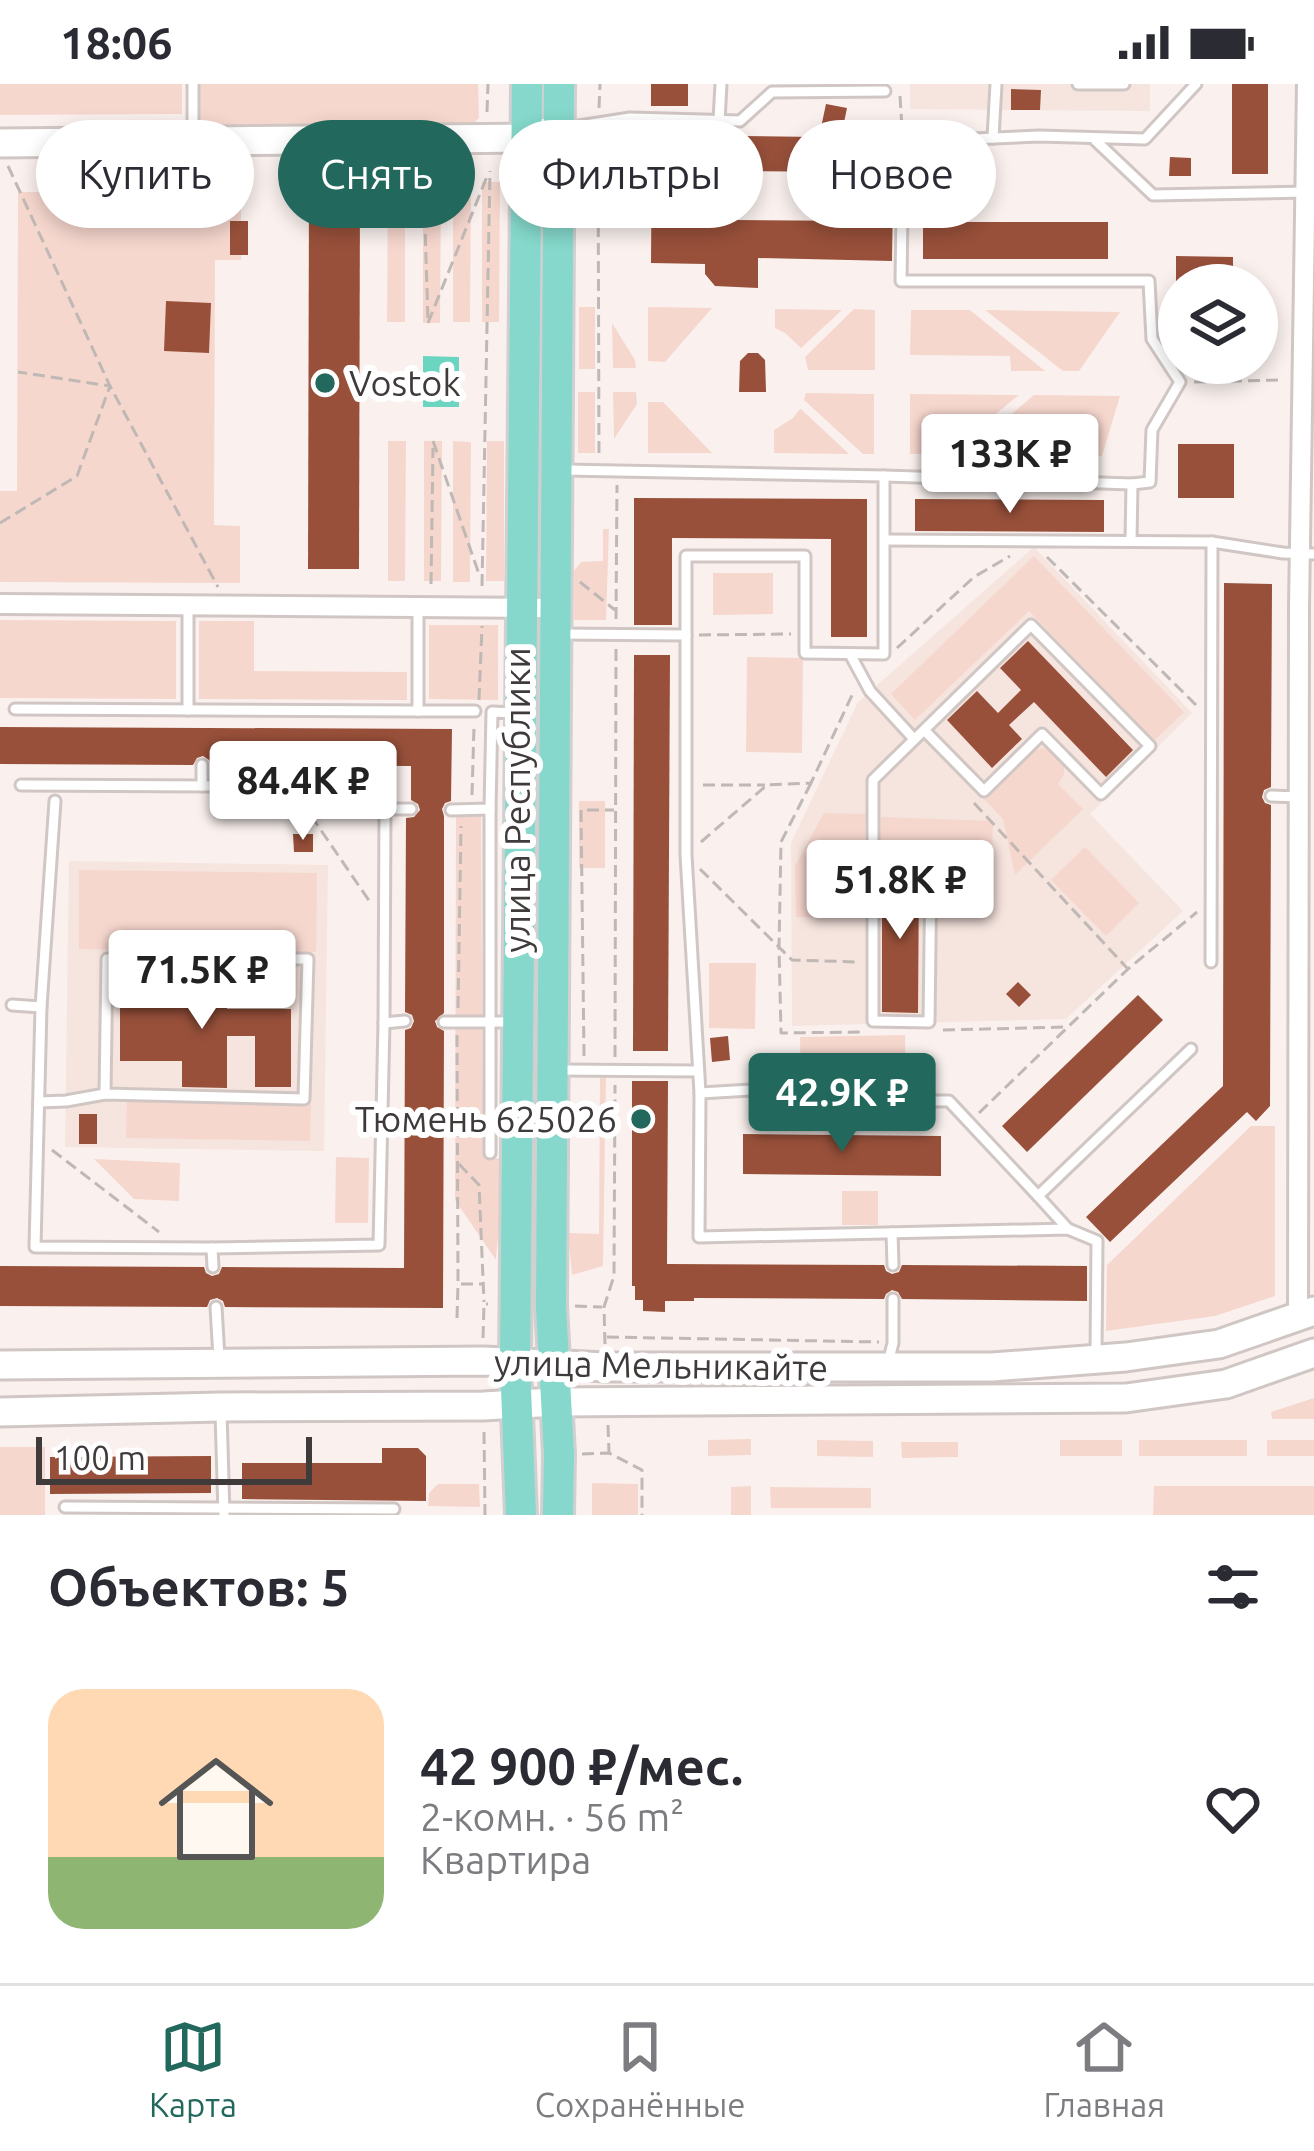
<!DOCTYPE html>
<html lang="ru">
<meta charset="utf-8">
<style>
:root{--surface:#fff;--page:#f2f2f3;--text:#2b2b33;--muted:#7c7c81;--line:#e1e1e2;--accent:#22685c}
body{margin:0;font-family:Ubuntu,sans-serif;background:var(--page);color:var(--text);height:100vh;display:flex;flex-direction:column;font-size:45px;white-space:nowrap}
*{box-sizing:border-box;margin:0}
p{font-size:39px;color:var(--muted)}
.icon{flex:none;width:66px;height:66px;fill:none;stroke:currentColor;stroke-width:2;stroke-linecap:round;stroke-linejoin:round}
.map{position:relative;height:1431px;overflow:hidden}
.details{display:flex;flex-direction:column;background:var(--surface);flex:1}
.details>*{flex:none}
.hud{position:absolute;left:36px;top:36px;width:1242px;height:108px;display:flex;gap:24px}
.fabs{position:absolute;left:1158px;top:180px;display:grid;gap:24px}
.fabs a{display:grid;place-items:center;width:120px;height:120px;border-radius:50%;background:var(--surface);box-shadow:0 6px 18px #0003;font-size:60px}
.scale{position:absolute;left:36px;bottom:30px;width:276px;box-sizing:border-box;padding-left:12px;border:6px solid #3f3b3a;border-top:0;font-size:33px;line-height:42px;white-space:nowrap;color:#3f3b3a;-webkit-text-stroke:9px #fff;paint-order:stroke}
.price{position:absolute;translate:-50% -102px;padding:0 27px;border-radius:12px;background:#fff;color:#222;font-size:39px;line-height:78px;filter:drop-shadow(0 3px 6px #0008)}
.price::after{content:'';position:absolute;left:50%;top:72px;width:36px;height:27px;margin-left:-18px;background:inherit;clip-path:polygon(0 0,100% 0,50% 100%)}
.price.active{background:var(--accent);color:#fff}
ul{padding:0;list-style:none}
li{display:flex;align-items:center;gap:36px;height:300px;padding:0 48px}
li span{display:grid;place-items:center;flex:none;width:336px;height:240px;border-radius:36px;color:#555}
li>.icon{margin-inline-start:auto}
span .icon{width:144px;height:144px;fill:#fffc;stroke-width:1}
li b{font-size:51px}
h2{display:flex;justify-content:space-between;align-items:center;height:144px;padding:0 48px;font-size:51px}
.chip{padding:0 42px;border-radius:54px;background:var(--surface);box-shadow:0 6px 18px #0003;font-size:42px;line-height:108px}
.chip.active{background:var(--accent);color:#fff}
.status{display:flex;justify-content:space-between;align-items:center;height:84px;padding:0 60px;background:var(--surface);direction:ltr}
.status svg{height:33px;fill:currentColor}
.dock{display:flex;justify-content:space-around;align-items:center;height:168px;border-top:3px solid var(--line);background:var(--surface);font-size:33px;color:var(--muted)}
.dock a{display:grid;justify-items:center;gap:6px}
.dock .active{color:var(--accent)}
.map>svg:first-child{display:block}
</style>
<div class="status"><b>18:06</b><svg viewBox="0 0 49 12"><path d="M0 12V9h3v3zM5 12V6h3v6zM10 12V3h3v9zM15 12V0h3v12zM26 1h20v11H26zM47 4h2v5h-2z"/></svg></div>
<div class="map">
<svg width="1314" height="1431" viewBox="0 0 1314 1431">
<rect width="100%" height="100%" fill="#faf1ee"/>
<g fill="#f6e4de">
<path d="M 910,0 L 1150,0 L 1150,27 L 910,25 Z"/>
<path d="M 1034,463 L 1192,629 L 1090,730 L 1183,827 L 1066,935 L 792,942 L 791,759 L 858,618 Z"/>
<path d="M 69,777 L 328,781 L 324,1067 L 65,1063 Z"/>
</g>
<g fill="#f6d7ce">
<path d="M 0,0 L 182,0 L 182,30 L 0,31 Z"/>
<path d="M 200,0 L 478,0 L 479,34 L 469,43 L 198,48 Z"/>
<path d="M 388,98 L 405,98 L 405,238 L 387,238 Z"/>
<path d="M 423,98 L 441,98 L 440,239 L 423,239 Z"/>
<path d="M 453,98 L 471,98 L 470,238 L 453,238 Z"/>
<path d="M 482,98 L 500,98 L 499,238 L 482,238 Z"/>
<path d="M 18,108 L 241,109 L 241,176 L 215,176 L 214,441 L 240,442 L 240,499 L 0,498 L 0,407 L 17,407 Z"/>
<rect x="579" y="223" width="16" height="62"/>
<path d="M 648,223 L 712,224 L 665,278 L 648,277 Z"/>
<path d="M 775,225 L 842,226 L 801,264 L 785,249 L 775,244 Z"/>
<path d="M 854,225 L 875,226 L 875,286 L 808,286 L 805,273 Z"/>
<path d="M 911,226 L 970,226 L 1045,287 L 1011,287 L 1010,272 L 910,271 Z"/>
<path d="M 985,226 L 1120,228 L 1079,287 L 1063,287 Z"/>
<path d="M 612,239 L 635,276 L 636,284 L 613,284 Z"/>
<rect x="578" y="308" width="17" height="61"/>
<path d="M 613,308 L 636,308 L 637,320 L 614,355 Z"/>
<path d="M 806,309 L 874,310 L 874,370 L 863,370 L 804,316 Z"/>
<path d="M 910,310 L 1019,311 L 947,370 L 910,370 Z"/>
<path d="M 1034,311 L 1120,312 L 1102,372 L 964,370 Z"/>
<path d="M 648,318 L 663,318 L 712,369 L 648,369 Z"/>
<path d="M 800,325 L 801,325 L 849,370 L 774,369 L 774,346 L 793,334 Z"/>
<path d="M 388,357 L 406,357 L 405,497 L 388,497 Z"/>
<path d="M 424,357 L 442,357 L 441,497 L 424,497 Z"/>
<path d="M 453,357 L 471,358 L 470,498 L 453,498 Z"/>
<path d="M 487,357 L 504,357 L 504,497 L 486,497 Z"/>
<path d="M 603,445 L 609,445 L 606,536 L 574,536 L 574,487 L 581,478 L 603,477 Z"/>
<path d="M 1034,472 L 1184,628 L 1154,657 L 1029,527 L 915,636 L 891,610 Z"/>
<path d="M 713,489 L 773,489 L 773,530 L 713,531 Z"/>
<path d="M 0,536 L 176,537 L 176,615 L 0,614 Z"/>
<path d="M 199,537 L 254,537 L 254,587 L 407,588 L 407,616 L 199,615 Z"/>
<path d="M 429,541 L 498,541 L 498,616 L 429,615 Z"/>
<path d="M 747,573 L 803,574 L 802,669 L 746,668 Z"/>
<path d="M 1043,664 L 1053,666 L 1064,678 L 1064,690 L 1058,700 L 1083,725 L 1015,791 L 1003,735 L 983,714 L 1031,668 Z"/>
<rect x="579" y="717" width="26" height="67"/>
<path d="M 481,728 L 483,1068 L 506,1078 C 506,1111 498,1143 496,1176 L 455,1116 L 456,730 Z"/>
<path d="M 824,729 L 866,730 L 863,800 L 848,833 L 796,833 L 795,782 Z"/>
<path d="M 881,733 L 993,737 L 991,800 L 934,798 L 935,770 L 879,768 Z"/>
<path d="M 1085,763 L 1139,819 L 1106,852 L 1051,796 Z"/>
<path d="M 79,786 L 317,789 L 316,868 L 79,865 Z"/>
<path d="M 709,879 L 756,879 L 755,945 L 709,944 Z"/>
<path d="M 905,951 L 906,1003 L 801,1005 L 800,953 Z"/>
<path d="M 606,991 L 603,1182 L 572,1191 L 568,1149 L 599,1150 L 600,992 Z"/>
<path d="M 127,1017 L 311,1019 L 310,1057 L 126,1054 Z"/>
<path d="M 1251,1042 L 1275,1042 L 1275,1212 L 1215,1232 L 1106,1247 L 1107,1181 Z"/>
<path d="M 336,1073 L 369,1074 L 368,1139 L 335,1139 Z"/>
<path d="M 94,1075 L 180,1079 L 179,1117 L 134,1115 Z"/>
<rect x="842" y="1107" width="36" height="34"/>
<path d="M 1314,1314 L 1314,1335 L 1272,1335 L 1271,1328 Z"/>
<path d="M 751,1355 L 751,1371 L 708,1372 L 708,1356 Z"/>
<path d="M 817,1356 L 873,1357 L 873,1373 L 817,1372 Z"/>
<rect x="1060" y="1356" width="62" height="16"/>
<rect x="1139" y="1356" width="108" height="16"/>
<rect x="1267" y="1356" width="47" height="16"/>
<path d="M 901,1358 L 958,1358 L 958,1373 L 902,1374 Z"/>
<rect x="0" y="1363" width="45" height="68"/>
<path d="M 592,1399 L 638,1400 L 638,1431 L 592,1431 Z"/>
<path d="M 438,1400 L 479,1400 L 480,1423 L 428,1422 L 429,1409 Z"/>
<path d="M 751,1402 L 751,1431 L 731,1431 L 731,1403 Z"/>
<path d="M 1154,1402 L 1314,1402 L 1314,1431 L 1153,1431 Z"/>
<path d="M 770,1403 L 871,1404 L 871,1424 L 771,1424 Z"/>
</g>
<path fill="#6bd5c1" d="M 423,272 L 459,273 L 459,323 L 423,323 Z"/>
<g fill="#98503a" fill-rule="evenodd">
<rect x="651" y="0" width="37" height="22"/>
<rect x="1232" y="0" width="36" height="90"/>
<path d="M 1011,5 L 1041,6 L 1040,26 L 1011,26 Z"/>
<path d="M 826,20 L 847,24 L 841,53 L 894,53 L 892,177 L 758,174 L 758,204 L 715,202 L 705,190 L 705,180 L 651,179 L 652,51 L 819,53 ZM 732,87 L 863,88 L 863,137 L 735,136 Z"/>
<path d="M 1170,73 L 1191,74 L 1191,92 L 1169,92 Z"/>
<path d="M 309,102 L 360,102 L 359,485 L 308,485 Z"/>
<rect x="230" y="137" width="18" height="34"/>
<rect x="923" y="138" width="185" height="37"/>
<path d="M 1176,172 L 1233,173 L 1233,201 L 1176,201 Z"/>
<path d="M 166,217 L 211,219 L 209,269 L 164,267 Z"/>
<path d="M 748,269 L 758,269 L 765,276 L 766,308 L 739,308 L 740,277 Z"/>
<rect x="1178" y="360" width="56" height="54"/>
<path d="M 634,414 L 867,415 L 867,553 L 831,553 L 831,455 L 672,454 L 672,541 L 634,541 Z"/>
<path d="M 915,415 L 1104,416 L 1104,448 L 915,447 Z"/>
<path d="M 1224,499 L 1272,500 L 1271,703 L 1264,706 L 1262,713 L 1265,719 L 1271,721 L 1270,1022 L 1256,1037 L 1247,1028 L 1110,1158 L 1086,1133 L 1223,1002 Z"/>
<path d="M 1028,557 L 1133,666 L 1106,693 L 1034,618 L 1009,641 L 1022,655 L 992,684 L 947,636 L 977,607 L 998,629 L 1021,606 L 1000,584 Z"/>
<path d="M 634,571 L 670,571 L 668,967 L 633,967 Z"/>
<path d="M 0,643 L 452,645 L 451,717 L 445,719 L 442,725 L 444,732 L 444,929 L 435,937 L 437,943 L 444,947 L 443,1224 L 225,1223 L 223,1217 L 217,1214 L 210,1216 L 207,1223 L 0,1222 L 0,1182 L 204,1183 L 206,1189 L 212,1192 L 219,1190 L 222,1183 L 404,1184 L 405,946 L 411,944 L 414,937 L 412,931 L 405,928 L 406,734 L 414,733 L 420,726 L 418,720 L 411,716 L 411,682 L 211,681 L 209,676 L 203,672 L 197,674 L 193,681 L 0,680 Z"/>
<path d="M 293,750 L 313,750 L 313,768 L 294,768 Z"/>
<path d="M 882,788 L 919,788 L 918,929 L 882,928 Z"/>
<path d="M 1018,898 L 1031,911 L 1019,923 L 1006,910 Z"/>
<path d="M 120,899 L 227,899 L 227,925 L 291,925 L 291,1003 L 255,1003 L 255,952 L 227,952 L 227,1004 L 182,1003 L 182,977 L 120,977 Z"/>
<path d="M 1138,911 L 1163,936 L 1027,1068 L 1002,1042 Z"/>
<path d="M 728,952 L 730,976 L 712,978 L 710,954 Z"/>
<path d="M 632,997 L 668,997 L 667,1180 L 884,1181 L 886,1187 L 892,1190 L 899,1188 L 902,1181 L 1087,1182 L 1087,1217 L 902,1215 L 898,1208 L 892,1206 L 886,1210 L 884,1215 L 694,1214 L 694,1217 L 665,1217 L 665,1228 L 643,1227 L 643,1216 L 635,1216 L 635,1202 L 632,1202 Z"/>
<rect x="79" y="1030" width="18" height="30"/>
<path d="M 743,1050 L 941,1052 L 941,1092 L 743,1090 Z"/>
<path d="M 382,1364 L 418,1364 L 426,1372 L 426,1417 L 242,1415 L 242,1379 L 382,1379 Z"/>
<path d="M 211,1372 L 211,1409 L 50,1410 L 50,1373 Z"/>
</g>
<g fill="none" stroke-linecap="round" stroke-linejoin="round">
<defs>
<g id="lane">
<path d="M 193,0 L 193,51"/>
<path d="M 1078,0 L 1124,0"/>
<path d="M 719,37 L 721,0"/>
<path d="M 566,44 L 630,34 L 740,37 L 772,8 L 885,7"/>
<path d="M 993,54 L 996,0"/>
<path d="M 1095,56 L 1153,111 L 1308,108"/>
<path d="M 564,386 L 884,392 L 884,570 L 805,569 L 805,472 L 686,472 L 686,771 L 700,1009 L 699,1153 L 1068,1145 L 1097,1157 L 1096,1269"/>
<path d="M 884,392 L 1132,400 L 1150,398 L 1152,346 L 1180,298 L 1152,255 L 1149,197 L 901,197 L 903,58 L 1039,52 L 1145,55 L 1196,0"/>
<path d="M 886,456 L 1212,458 L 1211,878"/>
<path d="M 1131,457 L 1132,400"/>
<path d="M 1212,458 L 1283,469 L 1314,470"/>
<path d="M 559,550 L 686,551"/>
<path d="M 850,570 L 870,607 L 914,655"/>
<path d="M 15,625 L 418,627 L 418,523"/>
<path d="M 188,626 L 188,522"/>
<path d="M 418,627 L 475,627"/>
<path d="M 21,701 L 384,703"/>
<path d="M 202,702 L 202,681"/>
<path d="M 1271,712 L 1299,713"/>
<path d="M 55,717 L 41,923 L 35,1163 L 212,1164 L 379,1161 L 384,939 L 385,725 L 411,725"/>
<path d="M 490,725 L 490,1069"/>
<path d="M 451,726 L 490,725 L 492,628 L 517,629"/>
<path d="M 873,779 L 931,779 L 929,938 L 873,937 L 873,696 L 1031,541 L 1150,662 L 1101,710 L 1042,650 L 984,707 L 924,646"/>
<path d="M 12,921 L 41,923"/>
<path d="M 444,938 L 510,938"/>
<path d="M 384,939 L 405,937"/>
<path d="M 560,986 L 697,987"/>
<path d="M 700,1009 L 785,1004"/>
<path d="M 809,1017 L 949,1017 L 1038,1112"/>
<path d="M 39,1018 L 66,1017 L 105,1010 L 304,1015 L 308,875 L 107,875 L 105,1010"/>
<path d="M 1068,1145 L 1038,1112 L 1191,965"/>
<path d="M 892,1149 L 893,1181"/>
<path d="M 212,1164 L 213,1183"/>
<path d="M 216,1223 L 219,1274"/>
<path d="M 888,1279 L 893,1259 L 893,1215"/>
<path d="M 221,1328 L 224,1431"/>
<path d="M 65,1423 L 394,1425"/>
</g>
<g id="street">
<path d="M 0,520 L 556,524"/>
<path d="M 1298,1234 L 1299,524 L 1307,0"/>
</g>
<g id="secondary">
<path d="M 0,59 L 527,54 L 547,48"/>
<path d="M 0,1281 L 484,1277 L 606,1283 L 992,1283 L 1126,1273 L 1219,1260 L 1314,1227"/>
<path d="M 0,1328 L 221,1323 L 483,1322 L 556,1318 L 1126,1314 L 1226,1300 L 1314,1269"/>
</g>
<g id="primary">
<path d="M 521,1431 L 515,1279 L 527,0"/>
<path d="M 558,1431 L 559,1370 L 551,1222 L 559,0"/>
</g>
</defs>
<use href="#lane" stroke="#d0c7c4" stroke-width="15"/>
<use href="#street" stroke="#d0c7c4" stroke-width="24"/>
<use href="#secondary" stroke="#d0c7c4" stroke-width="33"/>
<use href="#primary" stroke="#d1d0d0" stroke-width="36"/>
<g stroke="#bfb8b5" stroke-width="3" stroke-dasharray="12 6" stroke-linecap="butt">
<path d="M 900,12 L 902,44"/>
<path d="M 599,24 L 600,0"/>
<path d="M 487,28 L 488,0"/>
<path d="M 598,51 L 599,372"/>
<path d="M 423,78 L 428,237"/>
<path d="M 8,82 L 110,302 L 218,503"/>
<path d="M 428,239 L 488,90"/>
<path d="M 1194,298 L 1281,296"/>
<path d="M 433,357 L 480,493"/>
<path d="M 0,439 L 77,392 L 110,302 L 18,288"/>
<path d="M 1047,473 L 1197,622"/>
<path d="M 580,498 L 615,526"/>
<path d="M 431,500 L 433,364"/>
<path d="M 482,502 L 490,87"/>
<path d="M 616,535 L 617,401"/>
<path d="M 699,551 L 791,550"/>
<path d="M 897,564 L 974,493 L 1010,472"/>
<path d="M 479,616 L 482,542"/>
<path d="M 811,699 L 781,758 L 779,864 L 781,949 L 862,948"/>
<path d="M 703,701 L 765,701"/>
<path d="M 472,711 L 474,643"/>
<path d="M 301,717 L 370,818"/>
<path d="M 974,719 L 1127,884"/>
<path d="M 701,758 L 767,701 L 811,699 L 853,609"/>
<path d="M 700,785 L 792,876 L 857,878"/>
<path d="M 458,924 L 461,742"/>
<path d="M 943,946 L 1067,943"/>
<path d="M 457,951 L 458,1200 L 483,1200"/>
<path d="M 584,972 L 581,726 L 614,726"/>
<path d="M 615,973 L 616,563"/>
<path d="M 979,1029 L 1128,885 L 1197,828"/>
<path d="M 52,1066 L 159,1148"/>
<path d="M 459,1080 L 479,1101 L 484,1218"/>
<path d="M 575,1222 L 602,1223"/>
<path d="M 457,1234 L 458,1200"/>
<path d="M 607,1253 L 879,1258"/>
<path d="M 483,1254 L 484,1220 L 488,1220"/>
<path d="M 605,1260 L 604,1223 L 614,1192 L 615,1001"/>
<path d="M 608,1341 L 609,1369"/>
<path d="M 484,1348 L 485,1431"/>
<path d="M 582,1370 L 609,1369 L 642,1386 L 642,1431"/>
</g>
<use href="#lane" stroke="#fff" stroke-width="9"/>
<use href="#street" stroke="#fff" stroke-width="18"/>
<use href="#secondary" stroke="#fff" stroke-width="27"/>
<use href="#primary" stroke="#85d8cb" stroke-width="30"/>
</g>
<g fill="#22685c" stroke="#fff" stroke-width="4.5">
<circle cx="325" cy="299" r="12"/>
<circle cx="641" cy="1035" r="12"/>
</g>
<g text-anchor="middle" stroke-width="12" stroke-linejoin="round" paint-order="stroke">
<g font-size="36" fill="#3f3b3a" stroke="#fff" text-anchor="start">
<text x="349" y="312">Vostok</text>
<text x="617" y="1048" text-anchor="end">Тюмень 625026</text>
</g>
<g font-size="36" fill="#3f3b3a" stroke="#fff">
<text transform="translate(517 716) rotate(-90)" y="13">улица Республики</text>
<text transform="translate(661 1281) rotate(1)" y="13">улица Мельникайте</text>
</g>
</g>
</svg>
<div class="fabs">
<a><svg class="icon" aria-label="layers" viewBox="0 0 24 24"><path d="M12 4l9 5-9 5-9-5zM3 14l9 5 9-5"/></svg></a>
</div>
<div class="scale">100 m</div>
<b class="price" style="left:1010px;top:432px">133K ₽</b>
<b class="price" style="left:303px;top:759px">84.4K ₽</b>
<b class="price" style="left:900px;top:858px">51.8K ₽</b>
<b class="price" style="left:202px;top:948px">71.5K ₽</b>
<b class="price active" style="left:842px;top:1071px">42.9K ₽</b>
<div class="hud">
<a class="chip">Купить</a>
<a class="chip active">Снять</a>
<a class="chip">Фильтры</a>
<a class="chip">Новое</a>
</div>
</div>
<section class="details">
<h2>Объектов: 5<svg class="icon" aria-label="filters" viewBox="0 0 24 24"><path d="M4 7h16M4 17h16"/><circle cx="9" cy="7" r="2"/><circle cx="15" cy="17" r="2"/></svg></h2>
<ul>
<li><span style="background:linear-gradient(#ffd9b3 70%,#8fb573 0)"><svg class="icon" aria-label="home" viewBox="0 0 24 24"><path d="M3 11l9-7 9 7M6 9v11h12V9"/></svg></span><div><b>42 900 ₽/мес.</b><p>2-комн. · 56 m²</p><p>Квартира</p></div><svg class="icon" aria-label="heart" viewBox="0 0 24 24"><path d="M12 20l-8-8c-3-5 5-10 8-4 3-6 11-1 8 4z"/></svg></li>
</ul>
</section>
<nav class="dock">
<a class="active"><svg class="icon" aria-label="map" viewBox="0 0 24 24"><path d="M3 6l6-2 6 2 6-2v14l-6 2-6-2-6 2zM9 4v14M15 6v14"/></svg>Карта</a>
<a><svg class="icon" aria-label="saved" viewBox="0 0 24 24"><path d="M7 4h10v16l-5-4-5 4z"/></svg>Сохранённые</a>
<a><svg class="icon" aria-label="home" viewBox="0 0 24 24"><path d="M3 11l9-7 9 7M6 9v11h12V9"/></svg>Главная</a>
</nav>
